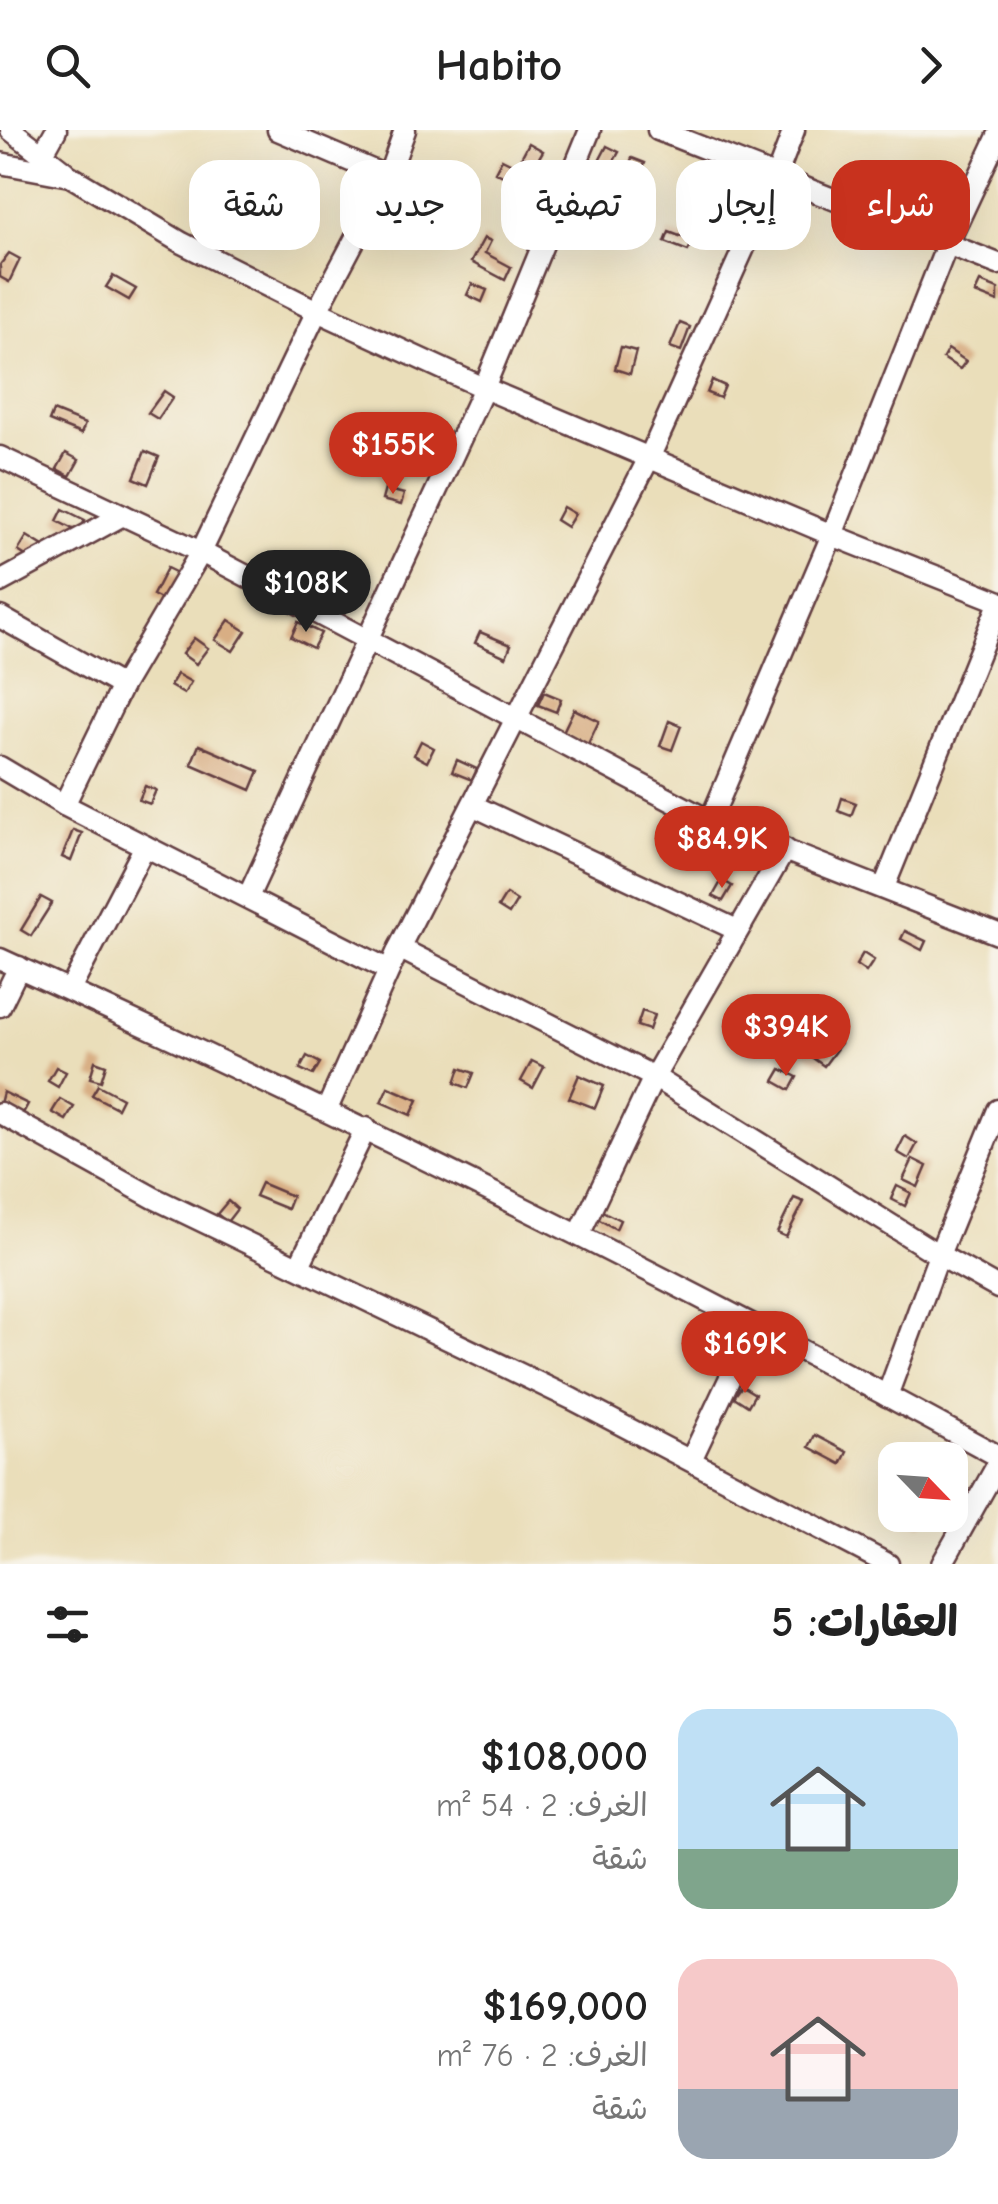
<!DOCTYPE html>
<html lang="ar">
<meta charset="utf-8">
<style>
:root{--surface:#fff;--page:#f6f6f6;--text:#222;--muted:#767676;--accent:#c8321e}
body{margin:0;font-family:"Comic Neue","Playpen Sans Arabic",sans-serif;background:var(--page);color:var(--text);direction:rtl;height:100vh;display:flex;flex-direction:column;font-size:38px;white-space:nowrap}
*{box-sizing:border-box;margin:0}
p{font-size:32px;color:var(--muted)}
.icon{flex:none;width:55px;height:55px;fill:none;stroke:currentColor;stroke-width:2;stroke-linecap:round;stroke-linejoin:round}
.map{position:relative;height:1434px;overflow:hidden;direction:ltr}
.side{display:flex;flex-direction:column;background:var(--surface);flex:1}
.side>*{flex:none}
.hud{position:absolute;left:30px;top:30px;width:940px;height:90px;direction:rtl;display:flex;gap:20px}
.needle{width:65px;rotate:115deg}
.controls{position:absolute;left:878px;top:1312px;display:grid;gap:20px}
.controls a{display:grid;place-items:center;width:90px;height:90px;border-radius:20px;background:var(--surface);box-shadow:0 10px 40px #0002;font-size:50px}
.price{position:absolute;translate:-50% -85px;padding:0 22px;border-radius:35px;background:var(--accent);color:#fff;font-size:32px;line-height:65px;filter:drop-shadow(0 2px 5px #0008)}
.price::after{content:'';position:absolute;left:50%;top:60px;width:30px;height:22px;margin-left:-15px;background:inherit;clip-path:polygon(0 0,100% 0,50% 100%)}
.price.selected{background:#222;color:#fff}
ul{padding:0;list-style:none}
li{display:flex;align-items:center;gap:30px;height:250px;padding:0 40px}
li span{display:grid;place-items:center;flex:none;width:280px;height:200px;border-radius:30px;color:#555}
li>.icon{margin-inline-start:auto}
span .icon{width:120px;height:120px;fill:#fffc;stroke-width:1}
li b{font-size:42px}
h2{display:flex;justify-content:space-between;align-items:center;height:120px;padding:0 40px;font-size:42px}
.tag{padding:0 35px;border-radius:30px;background:var(--surface);box-shadow:0 10px 40px #0002;font-size:35px;line-height:90px}
.tag.selected{background:var(--accent);color:#fff}
header{display:flex;justify-content:space-between;align-items:center;height:130px;padding:0 40px;background:var(--surface);font-size:45px;font-weight:800}
.map>svg:first-child{display:block}
</style>
<header><svg class="icon" aria-label="forward" viewBox="0 0 24 24"><path d="M9 5l7 7-7 7"/></svg>Habito<svg class="icon" aria-label="search" viewBox="0 0 24 24"><circle cx="10" cy="10" r="6"/><path d="M15 15l6 6"/></svg></header>
<div class="map">
<svg width="998" height="1434" viewBox="0 0 998 1434">
<rect width="100%" height="100%" fill="#f7f3e8"/>
<filter id="ink" filterUnits="userSpaceOnUse"><feTurbulence type="fractalNoise" baseFrequency=".01" numOctaves="2"/><feDisplacementMap in="SourceGraphic" scale="20" xChannelSelector="R" yChannelSelector="G"/><feConvolveMatrix kernelMatrix="1 2 1 2 8 2 1 2 1" color-interpolation-filters="sRGB"/></filter>
<filter id="wash" filterUnits="userSpaceOnUse"><feTurbulence type="fractalNoise" baseFrequency=".0048" numOctaves="4" result="noise"/><feDisplacementMap in="SourceGraphic" scale="40" xChannelSelector="R" yChannelSelector="G"/><feGaussianBlur stdDeviation="2.25" result="paint"/><feColorMatrix in="noise" values="0 0 0 0 0 0 0 0 0 0 0 0 0 0 0 0 0 1.4 0 .05"/><feComposite in="paint" operator="in"/></filter>
<g filter="url(#wash)">
<rect width="100%" height="100%" fill="#eadeba"/>
<g id="blocks">
<g fill="#d8ae84">
<path d="M 529,13 L 543,21 L 536,33 L 522,26 Z"/>
<path d="M 607,16 L 619,22 L 610,38 L 598,33 Z"/>
<path d="M 632,28 L 645,33 L 639,48 L 626,43 Z"/>
<path d="M 502,29 L 514,35 L 507,48 L 495,42 Z"/>
<path d="M 199,50 L 222,57 L 218,67 L 196,60 Z"/>
<path d="M 607,67 L 623,73 L 618,86 L 602,80 Z"/>
<path d="M 519,89 L 530,95 L 523,110 L 511,103 Z"/>
<path d="M 669,102 L 693,111 L 688,121 L 665,112 Z"/>
<path d="M 484,108 L 491,111 L 485,123 L 511,137 L 505,150 L 471,132 Z"/>
<path d="M 9,123 L 20,129 L 9,152 L 0,147 L 0,135 Z"/>
<path d="M 113,146 L 136,159 L 129,170 L 106,157 Z"/>
<path d="M 980,152 L 998,159 L 998,172 L 975,163 Z"/>
<path d="M 472,154 L 487,160 L 482,172 L 467,165 Z"/>
<path d="M 680,193 L 690,197 L 681,221 L 670,217 Z"/>
<path d="M 621,217 L 636,221 L 630,244 L 615,239 Z"/>
<path d="M 948,219 L 966,231 L 960,239 L 943,228 Z"/>
<path d="M 712,250 L 725,256 L 720,268 L 707,263 Z"/>
<path d="M 164,261 L 173,267 L 158,289 L 148,283 Z"/>
<path d="M 53,281 L 85,294 L 81,304 L 49,291 Z"/>
<path d="M 145,321 L 159,327 L 148,354 L 134,348 Z"/>
<path d="M 66,323 L 79,330 L 70,346 L 57,339 Z"/>
<path d="M 385,359 L 404,364 L 401,375 L 382,370 Z"/>
<path d="M 563,377 L 575,384 L 567,397 L 556,390 Z"/>
<path d="M 63,379 L 85,390 L 79,402 L 57,391 Z"/>
<path d="M 27,406 L 43,416 L 34,431 L 18,421 Z"/>
<path d="M 167,438 L 183,446 L 169,473 L 153,465 Z"/>
<path d="M 229,490 L 246,501 L 233,521 L 215,510 Z"/>
<path d="M 298,492 L 321,503 L 313,518 L 291,507 Z"/>
<path d="M 480,502 L 511,515 L 506,527 L 475,513 Z"/>
<path d="M 194,508 L 208,518 L 196,534 L 182,524 Z"/>
<path d="M 177,544 L 191,552 L 184,564 L 170,556 Z"/>
<path d="M 544,562 L 561,569 L 556,582 L 538,575 Z"/>
<path d="M 574,579 L 599,591 L 587,616 L 562,604 Z"/>
<path d="M 669,591 L 681,596 L 672,620 L 660,616 Z"/>
<path d="M 421,611 L 434,618 L 427,632 L 414,625 Z"/>
<path d="M 199,615 L 259,641 L 251,660 L 191,634 Z"/>
<path d="M 457,630 L 477,639 L 472,650 L 452,642 Z"/>
<path d="M 145,656 L 156,660 L 150,674 L 139,670 Z"/>
<path d="M 842,668 L 856,673 L 851,686 L 838,681 Z"/>
<path d="M 73,700 L 82,703 L 71,731 L 62,727 Z"/>
<path d="M 722,750 L 732,756 L 723,771 L 713,766 Z"/>
<path d="M 506,764 L 517,771 L 509,784 L 498,777 Z"/>
<path d="M 41,767 L 52,773 L 31,806 L 21,800 Z"/>
<path d="M 905,801 L 926,811 L 922,820 L 901,809 Z"/>
<path d="M 863,823 L 874,830 L 866,842 L 856,835 Z"/>
<path d="M 642,881 L 654,885 L 649,900 L 637,896 Z"/>
<path d="M 819,898 L 841,913 L 824,936 L 803,921 Z"/>
<path d="M 307,926 L 320,933 L 313,945 L 300,939 Z"/>
<path d="M 95,931 L 106,935 L 101,951 L 90,948 Z"/>
<path d="M 532,931 L 544,937 L 533,958 L 521,951 Z"/>
<path d="M 56,937 L 66,942 L 58,957 L 48,951 Z"/>
<path d="M 460,938 L 474,943 L 468,958 L 455,953 Z"/>
<path d="M 781,939 L 797,947 L 790,960 L 774,951 Z"/>
<path d="M 579,945 L 604,956 L 595,978 L 569,968 Z"/>
<path d="M 98,955 L 122,968 L 117,978 L 92,965 Z"/>
<path d="M 388,957 L 418,970 L 411,985 L 381,972 Z"/>
<path d="M 3,962 L 28,974 L 22,985 L 0,974 Z"/>
<path d="M 60,969 L 74,977 L 66,990 L 52,982 Z"/>
<path d="M 905,1006 L 917,1014 L 909,1029 L 897,1022 Z"/>
<path d="M 913,1029 L 927,1036 L 918,1057 L 903,1050 Z"/>
<path d="M 261,1053 L 292,1066 L 287,1079 L 255,1066 Z"/>
<path d="M 897,1056 L 911,1063 L 905,1076 L 891,1069 Z"/>
<path d="M 794,1068 L 804,1072 L 786,1107 L 777,1103 Z"/>
<path d="M 228,1071 L 237,1079 L 227,1092 L 217,1084 Z"/>
<path d="M 600,1080 L 620,1090 L 616,1099 L 596,1088 Z"/>
<path d="M 742,1256 L 755,1264 L 748,1276 L 734,1267 Z"/>
<path d="M 815,1305 L 847,1322 L 841,1334 L 809,1317 Z"/>
<path d="M 903,1385 L 926,1385 L 928,1386 L 924,1395 Z"/>
</g>
</g>
</g>
<g filter="url(#ink)">
<use href="#blocks" fill-opacity="0" stroke="#623c40" stroke-width="2.5"/>
<g fill="none" stroke-linecap="round" stroke-linejoin="round">
<defs>
<g id="minor">
<path d="M 11,0 L 65,42"/>
<path d="M 278,0 L 388,47"/>
<path d="M 658,0 L 998,134"/>
<path d="M 42,25 L 56,0"/>
<path d="M 0,33 L 70,46 L 182,113 L 317,181 L 484,258 L 832,405 L 998,471"/>
<path d="M 0,327 L 201,422 L 710,691 L 998,804"/>
<path d="M 0,452 L 123,385"/>
<path d="M 0,487 L 122,556"/>
<path d="M 0,637 L 64,675 L 389,840"/>
<path d="M 64,675 L 122,556 L 201,422 L 317,181 L 388,47 L 405,0"/>
<path d="M 474,676 L 737,800"/>
<path d="M 710,691 L 832,405 L 947,115 L 998,6"/>
<path d="M 884,757 L 998,476"/>
<path d="M 248,767 L 484,258 L 590,0"/>
<path d="M 399,818 L 654,947 L 939,1125 L 998,1158"/>
<path d="M 0,829 C 339,983 672,1147 998,1326"/>
<path d="M 70,860 L 145,716"/>
<path d="M 0,876 L 19,837"/>
<path d="M 327,979 L 399,818 L 650,326 L 776,47 L 794,0"/>
<path d="M 0,983 L 154,1068 L 572,1269 L 888,1434"/>
<path d="M 579,1105 L 654,947 L 785,719"/>
<path d="M 299,1136 L 366,998"/>
<path d="M 887,1266 L 939,1125 L 998,980"/>
<path d="M 691,1330 L 754,1197"/>
<path d="M 942,1434 L 998,1334"/>
</g>
</defs>
<use href="#minor" stroke="#623c40" stroke-width="25"/>
<use href="#minor" stroke="#fff" stroke-width="20"/>
</g>
</g>
</svg>
<div class="controls">
<a><svg class="needle" viewBox="-14 -14 28 28"><path d="M0-13l5 13h-10z" fill="#e53935"/><path d="M0 13l5-13h-10z" fill="#767676"/></svg></a>
</div>
<b class="price" style="left:393px;top:367px">$155K</b>
<b class="price selected" style="left:306px;top:505px">$108K</b>
<b class="price" style="left:722px;top:761px">$84.9K</b>
<b class="price" style="left:786px;top:949px">$394K</b>
<b class="price" style="left:745px;top:1266px">$169K</b>
<div class="hud">
<a class="tag selected">شراء</a>
<a class="tag">إيجار</a>
<a class="tag">تصفية</a>
<a class="tag">جديد</a>
<a class="tag">شقة</a>
</div>
</div>
<section class="side">
<h2>العقارات: 5<svg class="icon" aria-label="filters" viewBox="0 0 24 24"><path d="M4 7h16M4 17h16"/><circle cx="9" cy="7" r="2"/><circle cx="15" cy="17" r="2"/></svg></h2>
<ul>
<li><span style="background:linear-gradient(#bfe0f5 70%,#7fa58c 0)"><svg class="icon" aria-label="home" viewBox="0 0 24 24"><path d="M3 11l9-7 9 7M6 9v11h12V9"/></svg></span><div><b>$108,000</b><p>الغرف: 2 · 54 m²</p><p>شقة</p></div></li>
<li><span style="background:linear-gradient(#f6c9c9 65%,#9aa5b1 0)"><svg class="icon" aria-label="home" viewBox="0 0 24 24"><path d="M3 11l9-7 9 7M6 9v11h12V9"/></svg></span><div><b>$169,000</b><p>الغرف: 2 · 76 m²</p><p>شقة</p></div></li>
</ul>
</section>
